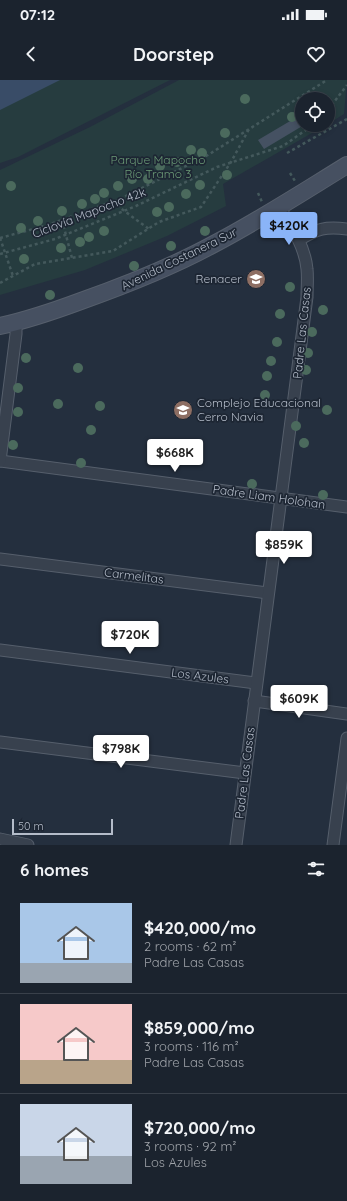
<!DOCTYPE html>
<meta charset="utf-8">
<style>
:root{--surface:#1b232e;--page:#282f3a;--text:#f1f3f6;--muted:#a0a4aa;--line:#39404a;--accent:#8ab4f8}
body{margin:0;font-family:Quicksand,sans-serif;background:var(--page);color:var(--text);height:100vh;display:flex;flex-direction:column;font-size:15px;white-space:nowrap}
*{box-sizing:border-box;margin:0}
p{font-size:13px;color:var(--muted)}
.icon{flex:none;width:22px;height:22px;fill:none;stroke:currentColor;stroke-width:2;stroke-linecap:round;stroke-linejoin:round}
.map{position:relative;height:765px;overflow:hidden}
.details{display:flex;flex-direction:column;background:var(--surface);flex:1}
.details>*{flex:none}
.controls{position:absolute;left:295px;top:12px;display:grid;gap:8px}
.controls a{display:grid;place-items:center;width:40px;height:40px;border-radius:50%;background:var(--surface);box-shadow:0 2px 6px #0003,0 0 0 1px var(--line);font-size:20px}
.scale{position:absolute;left:12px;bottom:10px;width:101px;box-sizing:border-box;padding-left:4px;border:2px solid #b4bcc9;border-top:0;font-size:11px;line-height:14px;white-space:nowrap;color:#b4bcc9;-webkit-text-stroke:3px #1d2633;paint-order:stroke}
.price{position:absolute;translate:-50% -34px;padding:0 9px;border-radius:4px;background:#fff;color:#222;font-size:13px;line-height:26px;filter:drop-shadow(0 1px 2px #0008)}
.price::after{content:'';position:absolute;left:50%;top:24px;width:12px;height:9px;margin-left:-6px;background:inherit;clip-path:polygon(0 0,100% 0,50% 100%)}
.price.selected{background:var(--accent);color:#111}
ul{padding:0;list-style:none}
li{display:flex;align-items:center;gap:12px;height:100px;padding:0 20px}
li+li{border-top:1px solid var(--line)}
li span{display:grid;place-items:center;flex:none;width:112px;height:80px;border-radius:0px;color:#555}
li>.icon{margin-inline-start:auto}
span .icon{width:48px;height:48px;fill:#fffc;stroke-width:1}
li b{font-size:17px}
h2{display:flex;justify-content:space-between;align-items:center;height:48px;padding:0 20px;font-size:17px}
.status{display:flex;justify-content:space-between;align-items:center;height:28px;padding:0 20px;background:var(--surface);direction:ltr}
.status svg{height:11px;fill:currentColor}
header{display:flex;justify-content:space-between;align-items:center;height:52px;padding:0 20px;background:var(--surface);font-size:18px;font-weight:800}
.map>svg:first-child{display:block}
</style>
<div class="status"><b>07:12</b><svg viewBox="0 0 49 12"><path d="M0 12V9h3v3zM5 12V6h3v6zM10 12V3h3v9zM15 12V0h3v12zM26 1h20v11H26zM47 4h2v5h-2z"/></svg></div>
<header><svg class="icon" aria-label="back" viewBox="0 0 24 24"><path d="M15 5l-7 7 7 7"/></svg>Doorstep<svg class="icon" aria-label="heart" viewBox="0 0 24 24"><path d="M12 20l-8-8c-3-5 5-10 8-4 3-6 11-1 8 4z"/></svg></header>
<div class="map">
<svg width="347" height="765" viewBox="0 0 347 765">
<rect width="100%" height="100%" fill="#242f3e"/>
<g fill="#263c3f">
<path d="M 0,0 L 170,0 L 18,77 L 0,83 Z"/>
<path d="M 179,0 L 347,0 L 344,34 L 328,44 L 328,19 L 302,19 L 302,45 L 326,45 L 223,104 L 226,126 L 167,156 L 85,190 L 0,215 L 0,90 L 90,47 Z"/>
</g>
<path fill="#394c67" d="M 0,0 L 60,0 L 0,30 Z"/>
<path fill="#455162" d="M 302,34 L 302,45 L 304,45 L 264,69 L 258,60 Z"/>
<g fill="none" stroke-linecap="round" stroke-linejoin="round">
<defs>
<g id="minor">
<path d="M 299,160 C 317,149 325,146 347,149"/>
<path d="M 0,381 L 347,427"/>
<path d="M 0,381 L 16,254 L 16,243"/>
<path d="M 0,479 L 268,513"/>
<path d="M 0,570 L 256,603"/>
<path d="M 254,621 L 347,634"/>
<path d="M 0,662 L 245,693"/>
<path d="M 0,759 L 28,765"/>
<path d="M 236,765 L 307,217 C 307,208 308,198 307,189 C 305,166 291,146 279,127"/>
<path d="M 333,765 L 347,658"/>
</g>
<path id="secondary" d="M 0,246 C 28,240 54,231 81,221 C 126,205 172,187 214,164 C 260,140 303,112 347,85"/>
</defs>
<use href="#minor" stroke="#565f6c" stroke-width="13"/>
<use href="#secondary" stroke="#565f6c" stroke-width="18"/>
<g stroke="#44595c" stroke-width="2.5" stroke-dasharray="3 3" stroke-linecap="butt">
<path d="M 328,30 L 347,5"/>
<path d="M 287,73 L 347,39"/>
<path d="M 290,93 L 295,101"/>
<path d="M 258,113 L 262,122"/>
<path d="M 112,122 L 149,149"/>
<path d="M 62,140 L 72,178"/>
<path d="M 0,158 L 48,145 L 120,119 L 208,75 L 327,0"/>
<path d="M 0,158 L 13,196"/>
<path d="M 0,174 L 55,159 L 136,126 L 217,87 L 283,66 L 313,45"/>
<path d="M 0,203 L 35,184 L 113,171 L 159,142 L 201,127 L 231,82 L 249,49"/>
</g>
<use href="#minor" stroke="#38414e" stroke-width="11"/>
<use href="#secondary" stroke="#465061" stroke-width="16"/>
</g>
<g fill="#4b6a5d">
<circle cx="245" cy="19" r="5"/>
<circle cx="292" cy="37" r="5"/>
<circle cx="225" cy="53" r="5"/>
<circle cx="191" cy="70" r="5"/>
<circle cx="202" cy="73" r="5"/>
<circle cx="177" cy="82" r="5"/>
<circle cx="160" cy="86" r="5"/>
<circle cx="227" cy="95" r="5"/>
<circle cx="132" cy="99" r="5"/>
<circle cx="148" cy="99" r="5"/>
<circle cx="200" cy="105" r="5"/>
<circle cx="11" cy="106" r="5"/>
<circle cx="118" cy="106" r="5"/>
<circle cx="104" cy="113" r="5"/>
<circle cx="186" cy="114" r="5"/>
<circle cx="95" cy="119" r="5"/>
<circle cx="82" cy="124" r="5"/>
<circle cx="169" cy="127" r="5"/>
<circle cx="62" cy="131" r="5"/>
<circle cx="157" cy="132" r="5"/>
<circle cx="38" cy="141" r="5"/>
<circle cx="21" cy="148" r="5"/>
<circle cx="104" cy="151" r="5"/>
<circle cx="205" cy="151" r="5"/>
<circle cx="89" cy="157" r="5"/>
<circle cx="80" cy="162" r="5"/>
<circle cx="171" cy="166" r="5"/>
<circle cx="61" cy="168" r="5"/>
<circle cx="24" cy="179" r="5"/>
<circle cx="134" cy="186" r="5"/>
<circle cx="290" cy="207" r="5"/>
<circle cx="50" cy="215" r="5"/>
<circle cx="323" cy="230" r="5"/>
<circle cx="280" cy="234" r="5"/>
<circle cx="312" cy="252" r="5"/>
<circle cx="277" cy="262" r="5"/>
<circle cx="308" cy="273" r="5"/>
<circle cx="26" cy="278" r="5"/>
<circle cx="271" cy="281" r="5"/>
<circle cx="78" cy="288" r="5"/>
<circle cx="306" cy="290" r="5"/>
<circle cx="267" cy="296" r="5"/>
<circle cx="18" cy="308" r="5"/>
<circle cx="265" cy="315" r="5"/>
<circle cx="58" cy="324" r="5"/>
<circle cx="100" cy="326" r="5"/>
<circle cx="327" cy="330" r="5"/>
<circle cx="18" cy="332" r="5"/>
<circle cx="296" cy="346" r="5"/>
<circle cx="91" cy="350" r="5"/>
<circle cx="304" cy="363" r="5"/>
<circle cx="13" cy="365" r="5"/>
<circle cx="81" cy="383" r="5"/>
<circle cx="252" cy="404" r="5"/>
<circle cx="323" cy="415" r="5"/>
</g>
<defs>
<symbol id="school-disc" viewBox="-11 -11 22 22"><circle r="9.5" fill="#8d6e63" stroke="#1d2633"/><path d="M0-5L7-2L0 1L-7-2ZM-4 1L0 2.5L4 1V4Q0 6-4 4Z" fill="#fff"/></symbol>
</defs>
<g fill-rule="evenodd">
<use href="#school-disc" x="245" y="188" width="22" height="22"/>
<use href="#school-disc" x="172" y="319" width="22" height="22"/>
</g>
<g text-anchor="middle" stroke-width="3.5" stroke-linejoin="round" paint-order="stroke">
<g font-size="12" fill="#6b9a76" stroke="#1d2633">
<text x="158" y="84">Parque Mapocho<tspan x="158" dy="14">Río Tramo 3</tspan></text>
</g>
<g font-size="12" fill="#b4bcc9" stroke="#1d2633">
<text transform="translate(89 133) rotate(-21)" y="4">Ciclovía Mapocho 42k</text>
<text transform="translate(179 179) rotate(-26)" y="4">Avenida Costanera Sur</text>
<text transform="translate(302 253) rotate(-84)" y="4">Padre Las Casas</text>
<text transform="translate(269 417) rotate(8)" y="4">Padre Liam Holohan</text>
<text transform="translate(134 496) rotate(7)" y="4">Carmelitas</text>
<text transform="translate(200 596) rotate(7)" y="4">Los Azules</text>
<text transform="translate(245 693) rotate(-83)" y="4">Padre Las Casas</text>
</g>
<g font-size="12" fill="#b4bcc9" stroke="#1d2633" text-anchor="end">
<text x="242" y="203">Renacer</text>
<text x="197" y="327" text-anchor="start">Complejo Educacional<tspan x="197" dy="14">Cerro Navia</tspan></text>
</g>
</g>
</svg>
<div class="controls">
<a><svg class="icon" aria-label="locate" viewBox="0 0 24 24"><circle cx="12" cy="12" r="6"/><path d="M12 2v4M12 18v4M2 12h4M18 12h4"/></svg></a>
</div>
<div class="scale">50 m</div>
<b class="price selected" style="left:289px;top:166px">$420K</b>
<b class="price" style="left:175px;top:393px">$668K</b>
<b class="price" style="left:284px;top:485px">$859K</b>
<b class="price" style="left:130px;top:575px">$720K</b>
<b class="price" style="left:299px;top:639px">$609K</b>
<b class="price" style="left:121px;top:689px">$798K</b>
</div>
<section class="details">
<h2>6 homes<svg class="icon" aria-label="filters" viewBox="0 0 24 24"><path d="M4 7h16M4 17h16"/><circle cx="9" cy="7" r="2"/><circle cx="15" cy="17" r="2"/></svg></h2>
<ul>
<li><span style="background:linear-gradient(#a9c7e8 75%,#9aa5b1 0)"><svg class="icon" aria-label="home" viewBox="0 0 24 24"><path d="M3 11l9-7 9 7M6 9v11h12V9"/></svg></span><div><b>$420,000/mo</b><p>2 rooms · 62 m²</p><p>Padre Las Casas</p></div></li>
<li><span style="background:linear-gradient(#f6c9c9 70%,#b9a48a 0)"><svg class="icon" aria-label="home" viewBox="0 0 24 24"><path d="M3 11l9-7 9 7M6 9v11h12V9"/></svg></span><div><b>$859,000/mo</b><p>3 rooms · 116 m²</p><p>Padre Las Casas</p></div></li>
<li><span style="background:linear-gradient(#c9d6e8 65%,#9aa5b1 0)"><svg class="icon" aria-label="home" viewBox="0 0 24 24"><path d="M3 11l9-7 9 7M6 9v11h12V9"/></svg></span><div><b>$720,000/mo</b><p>3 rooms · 92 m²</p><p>Los Azules</p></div></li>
</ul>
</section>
